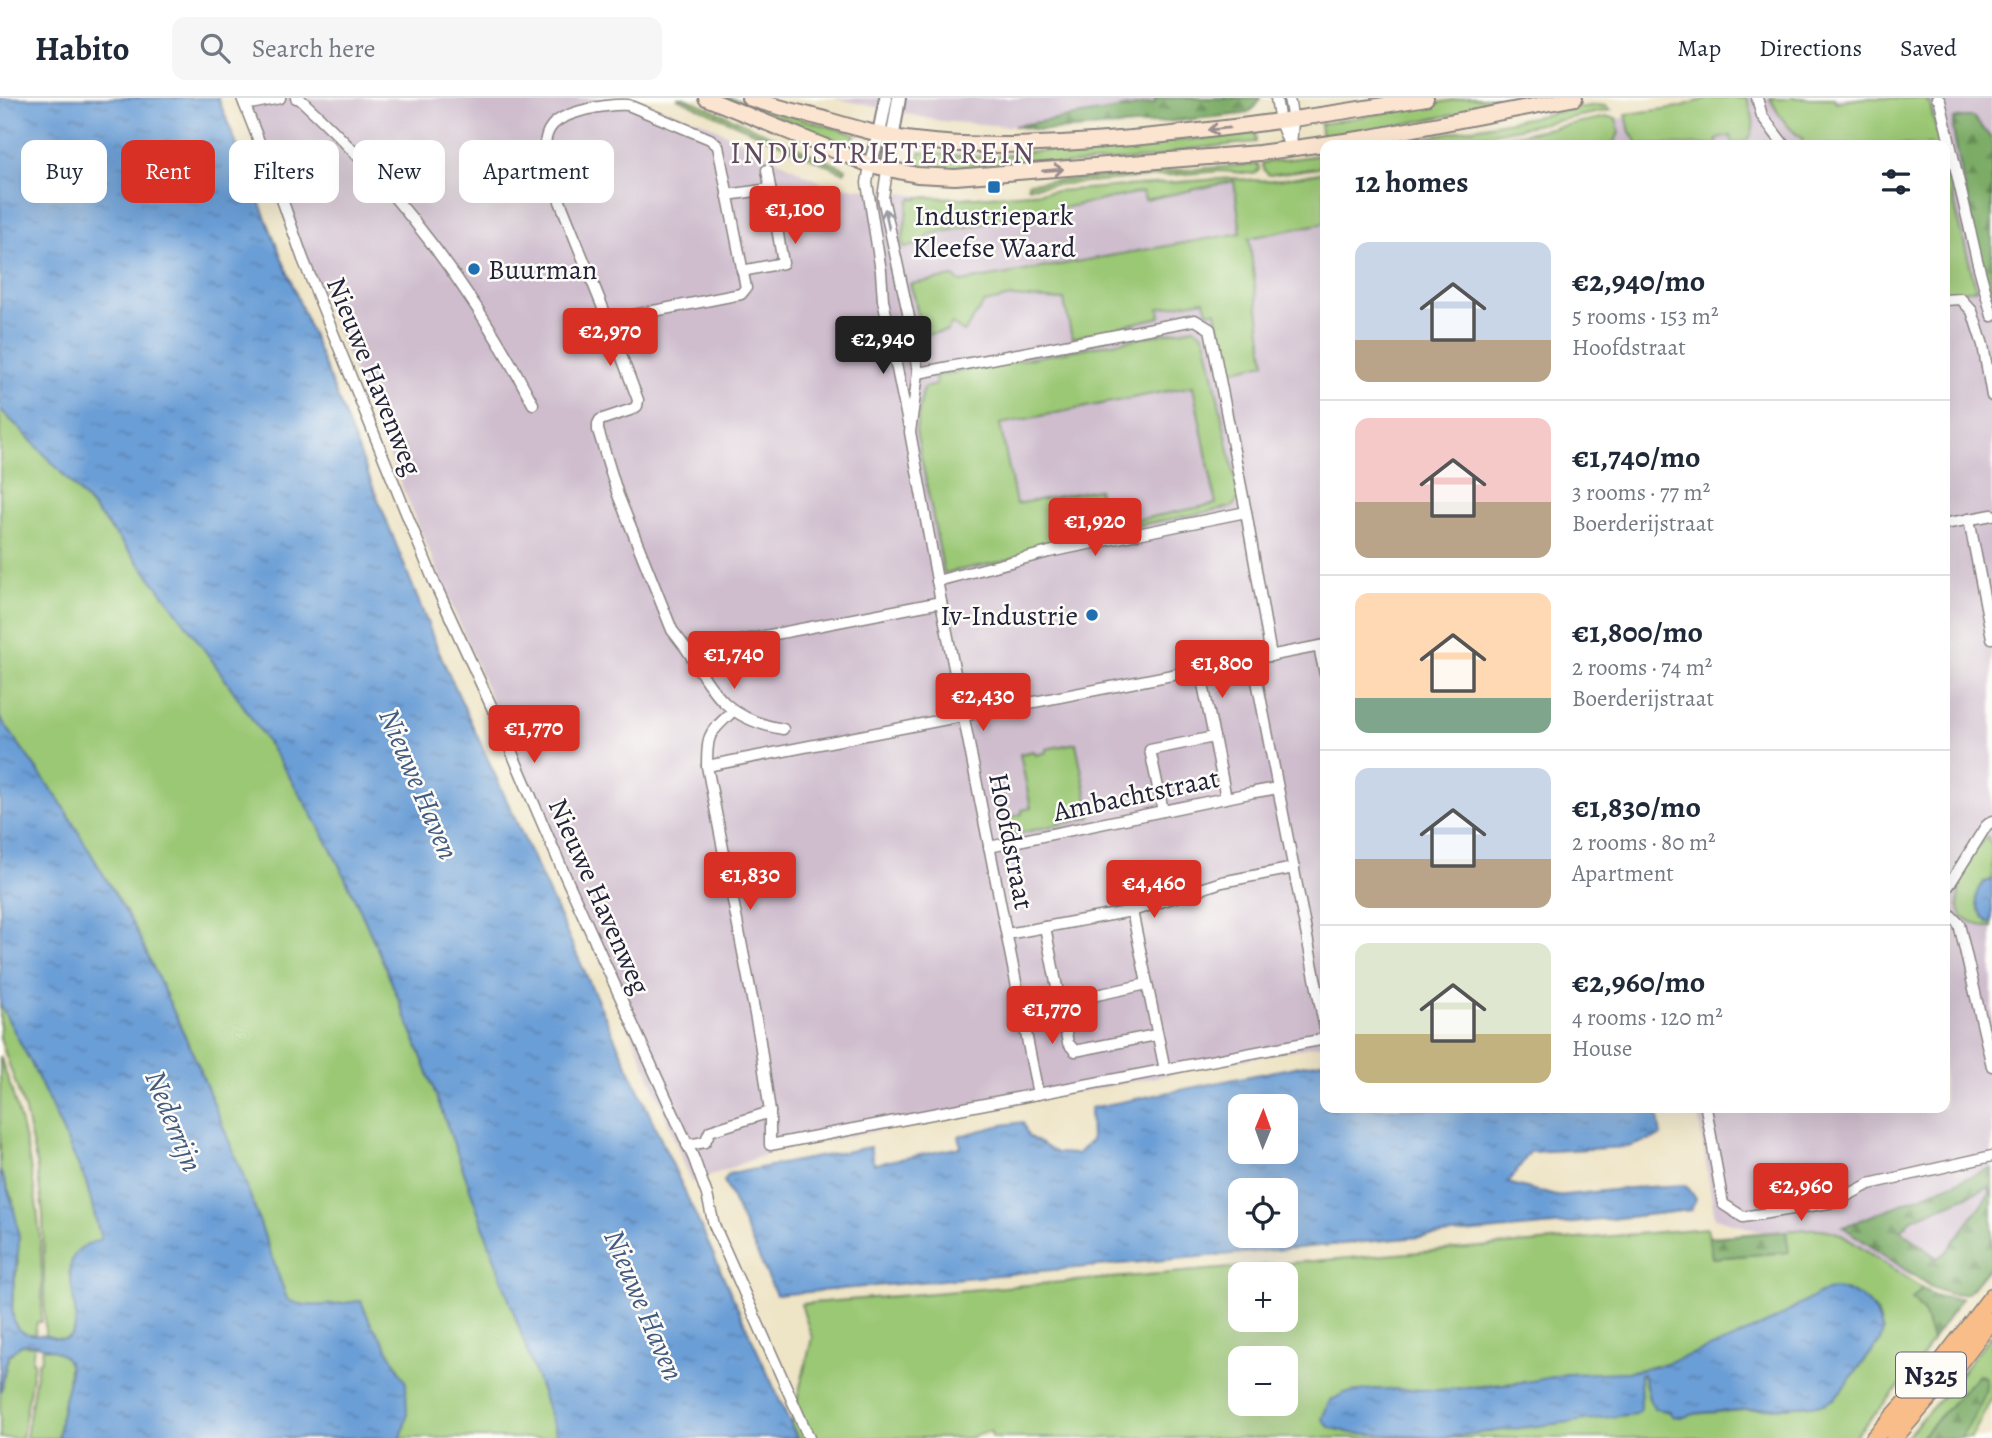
<!DOCTYPE html>
<meta charset="utf-8">
<style>
:root{--surface:#fff;--page:#f6f6f7;--text:#1f2937;--muted:#747a83;--line:#e0e1e3;--accent:#d93025}
body{margin:0;font-family:Alegreya,serif;background:var(--page);color:var(--text);height:100vh;display:flex;flex-direction:column;font-size:26px;white-space:nowrap}
*{box-sizing:border-box;margin:0}
p{font-size:23px;color:var(--muted)}
.icon{flex:none;width:38px;height:38px;fill:none;stroke:currentColor;stroke-width:2;stroke-linecap:round;stroke-linejoin:round}
.map{position:relative;flex:1;overflow:hidden}
.details{position:absolute;left:1320px;top:42px;width:630px;height:973px;display:flex;flex-direction:column;background:var(--surface);border-radius:14px;box-shadow:0 7px 28px #0002}
.details>*{flex:none}
.top-card{position:absolute;left:21px;top:42px;width:665px;height:63px;display:flex;gap:14px}
.needle{width:46px;rotate:1deg}
.tools{position:absolute;left:1228px;top:996px;display:grid;gap:14px}
.tools a{display:grid;place-items:center;width:70px;height:70px;border-radius:14px;background:var(--surface);box-shadow:0 7px 28px #0002;font-size:35px}
.price{position:absolute;translate:-50% -60px;padding:0 16px;border-radius:7px;background:var(--accent);color:#fff;font-size:23px;line-height:46px;filter:drop-shadow(0 2px 4px #0008)}
.price::after{content:'';position:absolute;left:50%;top:42px;width:21px;height:16px;margin-left:-10px;background:inherit;clip-path:polygon(0 0,100% 0,50% 100%)}
.price.current{background:#222;color:#fff}
ul{padding:0;list-style:none}
li{display:flex;align-items:center;gap:21px;height:175px;padding:0 35px}
li+li{border-top:2px solid var(--line)}
li span{display:grid;place-items:center;flex:none;width:196px;height:140px;border-radius:14px;color:#555}
li>.icon{margin-inline-start:auto}
span .icon{width:84px;height:84px;fill:#fffc;stroke-width:1}
li b{font-size:30px}
h2{display:flex;justify-content:space-between;align-items:center;height:84px;padding:0 35px;font-size:30px}
.tag{padding:0 24px;border-radius:14px;background:var(--surface);box-shadow:0 7px 28px #0002;font-size:24px;line-height:63px}
.tag.current{background:var(--accent);color:#fff}
header{display:flex;align-items:center;gap:42px;box-sizing:border-box;height:98px;padding:0 35px;background:var(--surface);border-bottom:2px solid var(--line)}
header strong{font-size:33px}
nav{display:flex;gap:38px;margin-inline-start:auto;font-size:24px}
.search{width:490px;height:63px;background:var(--page);display:flex;align-items:center;gap:18px;box-sizing:border-box;padding:0 24px;border-radius:14px;color:var(--muted);font-size:26px}
.map>svg:first-child{display:block}
</style>
<header>
<strong>Habito</strong>
<div class="search"><svg class="icon" aria-label="search" viewBox="0 0 24 24"><circle cx="10" cy="10" r="6"/><path d="M15 15l6 6"/></svg>Search here</div>
<nav><a>Map</a><a>Directions</a><a>Saved</a></nav>
</header>
<div class="map">
<svg width="1992" height="1340" viewBox="0 0 1992 1340">
<defs>
<pattern id="forest-firs" width="22" height="20" patternUnits="userSpaceOnUse" patternTransform="scale(1.75)"><rect width="22" height="20" fill="#7cac66"/><path d="M5 1l3.5 6h-7zM16 11l3.5 6h-7z" fill="#658c55"/></pattern>
<pattern id="water-ripples" width="26" height="14" patternUnits="userSpaceOnUse" patternTransform="scale(1.75)"><rect width="26" height="14" fill="#6b9ed6"/><path d="M2 4q2-2 4 0t4 0M15 11q2-2 4 0t4 0" fill="none" stroke="#5880af"/></pattern>
</defs>
<rect width="100%" height="100%" fill="#fdfcf7"/>
<filter id="ink" filterUnits="userSpaceOnUse"><feTurbulence type="fractalNoise" baseFrequency=".0143" numOctaves="2"/><feDisplacementMap in="SourceGraphic" scale="14" xChannelSelector="R" yChannelSelector="G"/><feConvolveMatrix kernelMatrix="1 2 1 2 8 2 1 2 1" color-interpolation-filters="sRGB"/></filter>
<filter id="wash" filterUnits="userSpaceOnUse"><feTurbulence type="fractalNoise" baseFrequency=".00686" numOctaves="4" result="noise"/><feDisplacementMap in="SourceGraphic" scale="28" xChannelSelector="R" yChannelSelector="G"/><feGaussianBlur stdDeviation="1.57" result="paint"/><feColorMatrix in="noise" values="0 0 0 0 0 0 0 0 0 0 0 0 0 0 0 0 0 1.4 0 .05"/><feComposite in="paint" operator="in"/></filter>
<g filter="url(#wash)">
<rect width="100%" height="100%" fill="#eee4c6"/>
<g fill="#cfbdce">
<path d="M 239,0 L 631,0 L 703,24 L 824,86 L 942,100 L 1232,82 L 1275,83 L 1325,76 L 1325,946 L 774,1053 L 691,1085 L 660,1003 Z"/>
<path d="M 835,0 L 1155,0 L 1154,4 L 1019,29 L 940,23 Z"/>
<path d="M 1728,0 L 1992,0 L 1992,1148 L 1968,1195 L 1715,1120 L 1697,1010 L 1944,1010 L 1944,47 L 1479,47 Z"/>
</g>
<g fill="#9bc875" stroke="#5e7558" stroke-width="2" fill-rule="evenodd">
<path d="M 677,0 L 684,0 L 702,7 L 846,71 L 844,74 L 841,73 Z"/>
<path d="M 721,0 L 730,0 L 855,36 L 851,49 L 785,21 Z"/>
<path d="M 1465,0 L 1545,0 L 1322,41 L 1320,26 Z"/>
<path d="M 1710,0 L 1747,0 C 1752,15 1758,28 1748,42 L 1733,46 L 1731,38 L 1717,41 L 1717,47 L 1639,47 L 1630,34 L 1626,16 L 1678,9 Z"/>
<path d="M 1770,0 L 1834,0 L 1836,4 L 1863,0 L 1923,0 L 1930,6 L 1940,47 L 1799,47 L 1803,41 C 1788,31 1778,17 1770,0 Z"/>
<path d="M 1595,7 L 1605,8 L 1611,12 L 1433,47 L 1385,47 Z"/>
<path d="M 1607,19 L 1616,20 L 1619,35 L 1612,47 L 1465,47 Z"/>
<path d="M 1255,34 L 1256,44 L 1189,51 L 1154,60 L 973,73 L 917,71 L 920,54 C 959,58 987,62 1026,54 L 1210,40 Z"/>
<path d="M 1320,57 L 1321,67 L 1318,70 L 1269,77 L 1263,71 L 1262,65 Z"/>
<path d="M 1944,65 L 1976,191 L 1944,196 Z"/>
<path d="M 1258,66 L 1259,72 L 1254,76 L 1221,73 L 1028,89 L 1028,85 Z"/>
<path d="M 1325,74 L 1325,125 L 1249,140 L 1265,265 L 1235,272 L 1231,272 L 1225,268 L 1216,213 L 1207,214 L 1204,202 L 1159,210 L 1160,219 L 1072,240 L 1064,202 L 1011,199 L 984,205 L 964,234 L 952,226 L 947,233 L 921,237 L 915,201 L 910,186 L 953,179 L 961,184 L 1241,135 L 1234,83 L 1145,102 L 1143,94 L 927,137 L 927,144 L 904,150 L 902,144 L 909,103 L 912,100 L 918,101 L 918,99 L 963,100 L 1233,80 C 1267,86 1291,80 1325,74 Z"/>
<path d="M 1194,230 L 1202,235 L 1206,243 L 1239,400 L 1232,409 L 1045,445 L 1038,453 L 1000,464 L 944,475 L 916,333 L 923,290 L 936,287 L 935,278 ZM 1193,288 L 1216,406 L 1106,428 L 1098,391 L 1016,406 L 1000,326 Z"/>
<path d="M 0,311 C 98,407 183,515 258,630 C 288,676 318,723 342,773 C 391,875 431,981 469,1088 C 499,1172 528,1256 558,1340 L 401,1340 L 407,1318 L 399,1270 L 370,1225 L 361,1203 C 341,1205 303,1213 287,1201 L 242,1075 L 195,960 L 135,830 L 61,705 L 0,620 Z"/>
<path d="M 1076,645 L 1091,719 L 1012,737 L 1009,719 L 1022,716 L 1022,712 L 1031,710 L 1020,656 L 1034,653 L 1036,657 L 1047,654 L 1046,651 Z"/>
<path d="M 1988,739 L 1989,744 L 1992,745 L 1992,782 L 1983,784 L 1988,824 L 1992,825 L 1992,829 L 1985,829 L 1963,820 C 1961,816 1958,809 1958,804 C 1958,784 1971,750 1988,739 Z"/>
<path d="M 0,906 L 33,969 L 86,1084 L 101,1142 L 94,1144 L 69,1174 C 72,1189 84,1232 67,1240 C 61,1243 51,1239 45,1237 L 43,1115 L 36,1064 L 25,1013 L 0,940 Z"/>
<path d="M 0,958 C 31,1042 46,1135 41,1224 L 37,1224 L 35,1236 L 26,1236 L 17,1231 L 12,1223 L 13,1190 L 18,1168 L 13,1102 L 0,1073 Z"/>
<path d="M 1707,1130 L 1713,1160 L 1788,1154 L 1786,1133 C 1805,1131 1822,1128 1840,1136 L 1922,1190 L 1913,1201 L 1923,1213 L 1932,1242 L 1913,1273 L 1853,1340 L 993,1340 L 990,1333 L 969,1340 L 798,1340 L 791,1326 L 812,1240 L 801,1206 ZM 1241,1176 L 1286,1176 L 1286,1222 L 1241,1222 ZM 1844,1192 C 1867,1201 1888,1216 1880,1244 L 1834,1301 L 1824,1306 L 1692,1316 L 1664,1313 L 1649,1301 L 1643,1276 L 1640,1276 L 1639,1284 L 1440,1340 L 1351,1335 L 1373,1291 L 1439,1292 L 1627,1274 C 1703,1261 1774,1222 1844,1192 ZM 1241,1260 L 1286,1260 L 1286,1306 L 1241,1306 Z"/>
<path d="M 1992,1236 L 1992,1300 L 1971,1340 L 1961,1340 L 1981,1303 L 1983,1278 L 1979,1277 L 1920,1340 L 1905,1340 L 1941,1300 Z"/>
<path d="M 21,1247 L 34,1248 L 32,1263 L 34,1264 L 22,1340 L 0,1340 L 0,1293 L 2,1290 C 6,1271 4,1258 21,1247 Z"/>
<path d="M 43,1250 L 57,1253 L 65,1258 L 69,1267 L 68,1288 L 64,1300 L 58,1340 L 26,1340 L 38,1264 L 41,1263 Z"/>
</g>
<g fill="url(#forest-firs)" stroke="#4f6750" stroke-width="2" fill-rule="evenodd">
<path d="M 1155,0 L 1260,0 C 1257,9 1252,13 1243,16 L 1134,27 L 1054,32 L 1039,32 L 1014,28 L 1155,5 Z"/>
<path d="M 1962,19 L 1973,19 L 1992,41 L 1992,201 L 1979,161 L 1953,32 L 1953,21 Z"/>
<path d="M 1992,1070 L 1992,1166 L 1968,1195 L 1949,1196 L 1931,1189 L 1843,1129 ZM 1989,1089 L 1990,1095 L 1946,1154 L 1937,1160 L 1901,1132 L 1910,1122 Z"/>
<path d="M 1786,1133 L 1789,1154 L 1712,1160 L 1709,1139 Z"/>
<path d="M 1922,1190 C 1935,1200 1946,1200 1962,1200 L 1932,1242 L 1923,1213 L 1912,1201 Z"/>
<path d="M 1978,1277 L 1986,1280 C 1989,1300 1970,1323 1961,1340 L 1920,1340 Z"/>
</g>
<g fill="url(#water-ripples)" stroke="#466088" stroke-width="2" fill-rule="evenodd">
<path d="M 0,0 L 218,0 L 439,554 L 797,1340 L 558,1340 C 528,1256 499,1172 469,1088 C 431,981 391,875 342,773 C 318,723 288,676 258,630 C 183,515 98,407 0,311 Z"/>
<path d="M 0,620 L 61,705 L 135,830 L 195,960 L 242,1075 L 287,1201 C 303,1213 341,1205 361,1203 L 370,1224 L 384,1244 L 406,1285 L 407,1318 L 401,1340 L 58,1340 C 59,1327 61,1315 64,1303 C 66,1291 72,1278 69,1266 C 65,1253 33,1244 21,1247 C 20,1248 13,1253 12,1254 C 4,1262 4,1279 2,1290 L 0,1293 L 0,1073 C 10,1094 17,1116 19,1140 C 20,1161 2,1222 21,1233 C 28,1238 38,1236 47,1238 C 53,1239 62,1243 68,1240 C 87,1230 64,1181 72,1162 C 77,1148 89,1146 101,1141 L 86,1084 L 33,969 L 0,906 Z"/>
<path d="M 1992,782 L 1992,825 L 1988,824 C 1974,811 1970,787 1992,782 Z"/>
<path d="M 1325,963 L 1325,1010 L 1657,1010 L 1661,1038 L 1628,1049 L 1530,1054 L 1508,1085 L 1556,1098 L 1630,1090 L 1684,1087 L 1689,1091 L 1696,1101 L 1691,1112 L 1565,1126 L 776,1197 L 724,1083 L 729,1076 L 870,1049 L 874,1066 L 961,1049 L 959,1038 L 1002,1027 L 1023,1024 L 1028,1038 L 1057,1055 L 1077,1056 L 1091,1043 L 1090,1010 ZM 1241,1008 L 1286,1008 L 1286,1054 L 1241,1054 ZM 1286,1092 L 1286,1138 L 1241,1138 L 1241,1092 Z"/>
<path d="M 1834,1191 C 1863,1193 1874,1207 1883,1233 L 1880,1243 L 1834,1301 L 1824,1306 L 1700,1315 C 1688,1317 1684,1321 1672,1318 L 1669,1313 L 1654,1311 L 1649,1301 L 1643,1276 L 1640,1277 L 1641,1311 L 1635,1316 L 1440,1340 L 1351,1335 L 1329,1329 L 1322,1321 L 1329,1304 L 1344,1295 L 1373,1291 L 1439,1292 L 1516,1286 L 1567,1276 L 1627,1274 L 1655,1269 L 1726,1244 L 1774,1222 L 1820,1195 Z"/>
</g>
</g>
<g filter="url(#ink)">
<g fill="none" stroke-linecap="round" stroke-linejoin="round">
<defs>
<g id="minor">
<path d="M 242,0 L 284,107 L 303,161 L 435,486 L 500,627 L 563,773 L 694,1061 L 707,1097 L 714,1127 L 809,1340"/>
<path d="M 296,0 L 300,1 C 394,87 474,192 533,306"/>
<path d="M 1276,0 L 1280,24 L 1291,51"/>
<path d="M 1289,0 L 1293,23 L 1291,48"/>
<path d="M 1757,0 L 1762,18 L 1784,47"/>
<path d="M 1937,0 L 1940,3 L 1977,162 L 1992,218"/>
<path d="M 245,7 L 280,0"/>
<path d="M 870,67 L 867,85 L 881,173 L 883,202 L 908,325"/>
<path d="M 887,72 L 883,100 L 910,224 L 918,275 L 910,334 L 941,504 L 1038,996"/>
<path d="M 727,97 L 770,91"/>
<path d="M 742,173 L 783,165 L 767,72"/>
<path d="M 1944,202 L 1961,201 L 1972,213 L 1983,247 L 1992,298"/>
<path d="M 609,225 L 623,219 L 741,196 L 746,190 L 718,48 L 710,41 L 628,7 C 609,6 562,13 551,29 C 543,39 545,55 545,66 L 609,225 L 638,302 L 637,308 L 633,311 L 600,322 L 598,326 L 598,332 L 618,397 L 672,532 L 688,553 L 941,504"/>
<path d="M 918,275 L 1195,222 L 1210,231 L 1246,414 L 1271,558"/>
<path d="M 1969,421 L 1992,540"/>
<path d="M 1944,426 L 1992,417"/>
<path d="M 937,483 L 1049,454 L 1246,414"/>
<path d="M 1319,549 L 1325,576"/>
<path d="M 688,553 C 714,597 729,622 783,631"/>
<path d="M 1253,562 L 1325,931"/>
<path d="M 1200,572 L 1214,639"/>
<path d="M 733,613 C 709,636 707,634 707,668 L 759,937 L 770,1014"/>
<path d="M 707,668 L 1325,547"/>
<path d="M 1255,694 L 1278,690"/>
<path d="M 1163,713 L 1150,652 L 1214,639 L 1226,700"/>
<path d="M 989,749 L 1250,695"/>
<path d="M 1944,795 L 1986,728 L 1992,723"/>
<path d="M 1944,810 L 1959,826 L 1992,968"/>
<path d="M 1132,813 L 1165,972"/>
<path d="M 1045,829 L 1068,945 L 1075,953 L 1156,937"/>
<path d="M 1007,836 L 1132,813 L 1222,784 L 1294,770"/>
<path d="M 1060,905 L 1147,886"/>
<path d="M 1706,1010 L 1723,1106 L 1743,1119 L 1835,1104 L 1869,1086 L 1992,1058"/>
<path d="M 687,1047 L 705,1044 L 710,1033 L 770,1014 L 770,1047 L 1325,941"/>
</g>
<g id="tertiary">
<path d="M 870,67 L 879,36 L 886,0"/>
<path d="M 887,72 L 899,0"/>
</g>
<g id="secondary">
<path d="M 706,0 L 870,67 L 917,77 L 955,79 L 1259,55 L 1366,40 L 1575,0"/>
<path d="M 749,0 C 773,8 797,14 821,20 C 852,29 882,38 914,42 C 986,51 1059,46 1132,40 C 1231,31 1328,17 1426,0"/>
</g>
<g id="trunk">
<path d="M 1874,1340 L 1933,1275 L 1992,1198"/>
<path d="M 1894,1340 L 1950,1276 L 1992,1222"/>
</g>
</defs>
<use href="#minor" stroke="#888380" stroke-width="13"/>
<use href="#tertiary" stroke="#888380" stroke-width="16"/>
<use href="#secondary" stroke="#888380" stroke-width="18"/>
<use href="#trunk" stroke="#888380" stroke-width="19"/>
<use href="#minor" stroke="#fff" stroke-width="10"/>
<use href="#tertiary" stroke="#fff" stroke-width="12"/>
<use href="#secondary" stroke="#fce5d0" stroke-width="14"/>
<use href="#trunk" stroke="#f8bd89" stroke-width="16"/>
</g>
<defs><path id="oneway-shaft" d="M-6 0H5M1.5-3L5.5 0L1.5 3" fill="none" stroke-width="1.6" stroke-linecap="round" stroke-linejoin="round" transform="scale(1.75)"/></defs>
<g stroke="#9a8d8d">
<use href="#oneway-shaft" transform="translate(1219 31) rotate(174)"/>
<use href="#oneway-shaft" transform="translate(1053 72) rotate(-5)"/>
</g>
<use stroke="#9c9ca7" href="#oneway-shaft" transform="translate(887 121) rotate(-101)"/>
</g>
<g fill="#1f6fb2" stroke="#fdfcf7" stroke-width="2.5">
<rect x="987" y="82" width="14" height="14" rx="3.5"/>
<circle cx="474" cy="171" r="7"/>
<circle cx="1092" cy="517" r="7"/>
</g>
<g text-anchor="middle" stroke-width="5" stroke-linejoin="round" paint-order="stroke">
<rect fill="#fdfcf7" stroke="#646373" stroke-width="2" x="1896" y="1254.5" width="70" height="45" rx="5"/>
<g font-size="26" font-weight="bold" fill="#22223b">
<text x="1931" y="1286">N325</text>
</g>
<g font-size="28" fill="#22223b" stroke="#fdfcf7">
<text x="994" y="127">Industriepark<tspan x="994" dy="32">Kleefse Waard</tspan></text>
<text x="488" y="181" text-anchor="start">Buurman</text>
<text x="1078" y="527" text-anchor="end">Iv-Industrie</text>
</g>
<g font-size="28" fill="#22223b" stroke="#fdfcf7">
<text transform="translate(375 278) rotate(68)" y="10">Nieuwe Havenweg</text>
<text transform="translate(1136 696) rotate(-12)" y="10">Ambachtstraat</text>
<text transform="translate(1012 743) rotate(79)" y="10">Hoofdstraat</text>
<text transform="translate(600 798) rotate(66)" y="10">Nieuwe Havenweg</text>
</g>
<g font-size="30" letter-spacing="2" fill="#5f4961" stroke="#fdfcf7">
<text x="883" y="65">INDUSTRIETERREIN</text>
</g>
<g font-size="30" font-style="italic" fill="#435a81" stroke="#fdfcf7">
<text transform="translate(419 686) rotate(67)" y="10">Nieuwe Haven</text>
<text transform="translate(174 1023) rotate(68)" y="10">Nederrijn</text>
<text transform="translate(644 1207) rotate(67)" y="10">Nieuwe Haven</text>
</g>
</g>
</svg>
<div class="tools">
<a><svg class="needle" viewBox="-14 -14 28 28"><path d="M0-13l5 13h-10z" fill="#e53935"/><path d="M0 13l5-13h-10z" fill="#747a83"/></svg></a>
<a><svg class="icon" aria-label="locate" viewBox="0 0 24 24"><circle cx="12" cy="12" r="6"/><path d="M12 2v4M12 18v4M2 12h4M18 12h4"/></svg></a>
<a>+</a>
<a>−</a>
</div>
<b class="price" style="left:795px;top:148px">€1,100</b>
<b class="price" style="left:610px;top:270px">€2,970</b>
<b class="price current" style="left:883px;top:278px">€2,940</b>
<b class="price" style="left:1095px;top:460px">€1,920</b>
<b class="price" style="left:734px;top:593px">€1,740</b>
<b class="price" style="left:1222px;top:602px">€1,800</b>
<b class="price" style="left:983px;top:635px">€2,430</b>
<b class="price" style="left:534px;top:667px">€1,770</b>
<b class="price" style="left:750px;top:814px">€1,830</b>
<b class="price" style="left:1154px;top:822px">€4,460</b>
<b class="price" style="left:1052px;top:948px">€1,770</b>
<b class="price" style="left:1801px;top:1125px">€2,960</b>
<div class="top-card">
<a class="tag">Buy</a>
<a class="tag current">Rent</a>
<a class="tag">Filters</a>
<a class="tag">New</a>
<a class="tag">Apartment</a>
</div>
<section class="details">
<h2>12 homes<svg class="icon" aria-label="filters" viewBox="0 0 24 24"><path d="M4 7h16M4 17h16"/><circle cx="9" cy="7" r="2"/><circle cx="15" cy="17" r="2"/></svg></h2>
<ul>
<li><span style="background:linear-gradient(#c9d6e8 70%,#b9a48a 0)"><svg class="icon" aria-label="home" viewBox="0 0 24 24"><path d="M3 11l9-7 9 7M6 9v11h12V9"/></svg></span><div><b>€2,940/mo</b><p>5 rooms · 153 m²</p><p>Hoofdstraat</p></div></li>
<li><span style="background:linear-gradient(#f6c9c9 60%,#b9a48a 0)"><svg class="icon" aria-label="home" viewBox="0 0 24 24"><path d="M3 11l9-7 9 7M6 9v11h12V9"/></svg></span><div><b>€1,740/mo</b><p>3 rooms · 77 m²</p><p>Boerderijstraat</p></div></li>
<li><span style="background:linear-gradient(#ffd9b3 75%,#7fa58c 0)"><svg class="icon" aria-label="home" viewBox="0 0 24 24"><path d="M3 11l9-7 9 7M6 9v11h12V9"/></svg></span><div><b>€1,800/mo</b><p>2 rooms · 74 m²</p><p>Boerderijstraat</p></div></li>
<li><span style="background:linear-gradient(#c9d6e8 65%,#b9a48a 0)"><svg class="icon" aria-label="home" viewBox="0 0 24 24"><path d="M3 11l9-7 9 7M6 9v11h12V9"/></svg></span><div><b>€1,830/mo</b><p>2 rooms · 80 m²</p><p>Apartment</p></div></li>
<li><span style="background:linear-gradient(#dfe7d0 65%,#c2b280 0)"><svg class="icon" aria-label="home" viewBox="0 0 24 24"><path d="M3 11l9-7 9 7M6 9v11h12V9"/></svg></span><div><b>€2,960/mo</b><p>4 rooms · 120 m²</p><p>House</p></div></li>
</ul>
</section>
</div>
